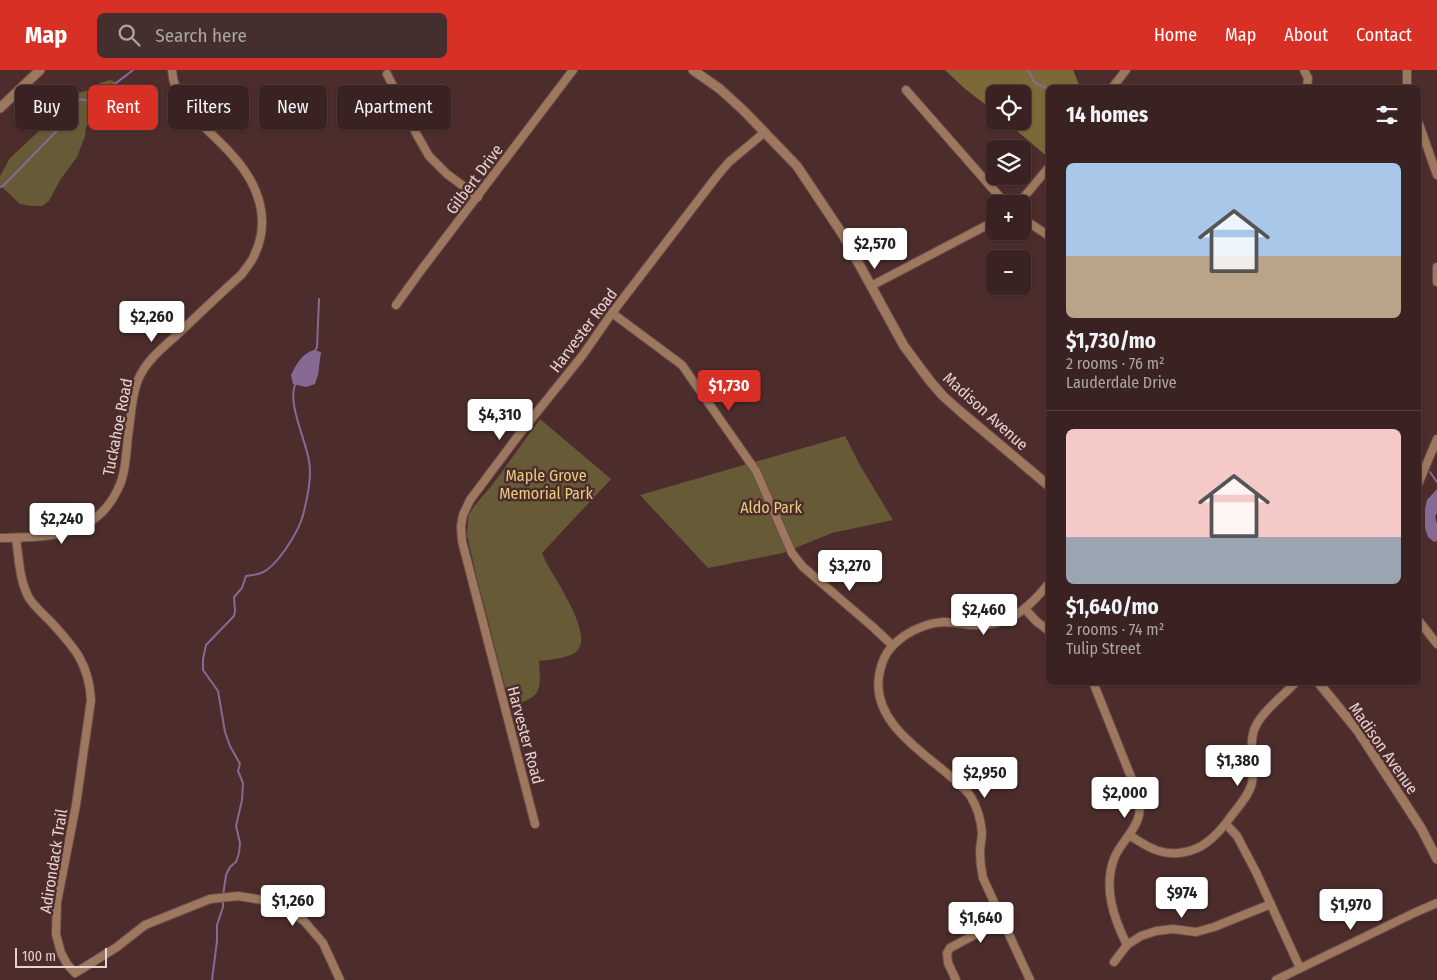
<!DOCTYPE html>
<meta charset="utf-8">
<style>
:root{--surface:#392221;--page:#442f2e;--text:#f1f3f6;--muted:#aba4a5;--line:#533f3f;--accent:#d93025}
body{margin:0;font-family:"Fira Sans Condensed",sans-serif;background:var(--page);color:var(--text);height:100vh;display:flex;flex-direction:column;font-size:19px;white-space:nowrap}
*{box-sizing:border-box;margin:0}
p{font-size:16px;color:var(--muted)}
.icon{flex:none;width:28px;height:28px;fill:none;stroke:currentColor;stroke-width:2;stroke-linecap:round;stroke-linejoin:round}
.map{position:relative;flex:1;overflow:hidden}
.side{position:absolute;left:1046px;top:15px;width:375px;height:600px;display:flex;flex-direction:column;background:var(--surface);border-radius:8px;box-shadow:0 1px 4px #0004,0 0 0 1px var(--line)}
.side>*{flex:none}
.hud{position:absolute;left:15px;top:15px;width:475px;height:45px;display:flex;gap:10px}
.fabs{position:absolute;left:986px;top:15px;display:grid;gap:10px}
.fabs a{display:grid;place-items:center;width:45px;height:45px;border-radius:8px;background:var(--surface);box-shadow:0 1px 4px #0004,0 0 0 1px var(--line);font-size:25px}
.scale{position:absolute;left:15px;bottom:12px;width:92px;box-sizing:border-box;padding-left:5px;border:2px solid #e6d2d0;border-top:0;font-size:14px;line-height:18px;white-space:nowrap;color:#e6d2d0;-webkit-text-stroke:4px #4c2d2c;paint-order:stroke}
.price{position:absolute;translate:-50% -42px;padding:0 11px;border-radius:5px;background:#fff;color:#222;font-size:16px;line-height:32px;filter:drop-shadow(0 1px 2px #0008)}
.price::after{content:'';position:absolute;left:50%;top:30px;width:15px;height:11px;margin-left:-8px;background:inherit;clip-path:polygon(0 0,100% 0,50% 100%)}
.price.on{background:var(--accent);color:#fff}
ul{padding:0;list-style:none}
li{display:grid;align-content:center;gap:10px;height:265px;padding:0 20px}
li+li{border-top:1px solid var(--line)}
li span{display:grid;place-items:center;height:155px;border-radius:8px;color:#555}
li>.icon{margin-inline-start:auto}
span .icon{width:90px;height:90px;fill:#fffc;stroke-width:1}
li b{font-size:21px}
h2{display:flex;justify-content:space-between;align-items:center;height:60px;padding:0 20px;font-size:21px}
.pill{padding:0 18px;border-radius:8px;background:var(--surface);box-shadow:0 1px 4px #0004,0 0 0 1px var(--line);font-size:18px;line-height:45px}
.pill.on{background:var(--accent);color:#fff}
header{display:flex;align-items:center;gap:30px;box-sizing:border-box;height:70px;padding:0 25px;background:var(--accent);color:#fff}
header strong{font-size:24px}
nav{display:flex;gap:28px;margin-inline-start:auto;font-size:18px}
.search{width:350px;height:45px;background:var(--page);display:flex;align-items:center;gap:12px;box-sizing:border-box;padding:0 18px;border-radius:8px;color:var(--muted);font-size:19px}
.map>svg:first-child{display:block}
</style>
<header>
<strong>Map</strong>
<div class="search"><svg class="icon" aria-label="search" viewBox="0 0 24 24"><circle cx="10" cy="10" r="6"/><path d="M15 15l6 6"/></svg>Search here</div>
<nav><a>Home</a><a>Map</a><a>About</a><a>Contact</a></nav>
</header>
<div class="map">
<svg width="1437" height="910" viewBox="0 0 1437 910">
<rect width="100%" height="100%" fill="#4c2d2c"/>
<g fill="#675b37">
<path d="M 110,10 L 116,12 L 117,17 L 108,30 L 97,39 L 94,48 L 86,57 L 85,66 L 77,87 L 60,110 L 49,131 L 42,136 L 31,136 L 20,134 L 0,115 L 0,106 L 10,88 L 52,49 L 69,29 L 78,23 L 90,20 L 100,13 Z"/>
<path d="M 540,349 L 611,409 L 542,483 L 546,492 C 555,509 594,565 577,581 C 570,588 549,590 539,591 C 541,622 542,627 510,636 L 476,504 L 467,465 L 468,451 L 469,444 L 475,435 L 493,414 Z"/>
<path d="M 845,366 L 861,397 L 893,450 L 832,463 L 783,483 L 708,498 L 640,425 Z"/>
</g>
<path fill="#7b6a38" d="M 945,0 L 1073,0 L 1080,17 L 1049,18 L 1049,88 L 1005,51 L 1022,51 L 1022,24 L 995,24 L 995,42 L 964,18 Z"/>
<g fill="#866a94">
<path d="M 314,280 L 321,282 L 318,305 L 315,314 L 306,317 L 293,314 L 291,305 C 296,295 302,283 314,280 Z"/>
<path d="M 1437,419 L 1437,443 L 1435,447 L 1437,453 L 1437,471 L 1434,472 L 1428,467 L 1425,458 L 1425,439 L 1427,430 Z"/>
</g>
<g fill="none" stroke-linecap="round" stroke-linejoin="round">
<g stroke="#866a94" stroke-width="2">
<path d="M 1028,0 L 1035,13 L 1049,19"/>
<path d="M 0,117 L 3,116 L 77,40 L 77,32 L 81,29 L 92,32 L 103,29 C 110,15 121,10 133,0"/>
<path d="M 315,281 L 317,277 L 319,229"/>
<path d="M 1430,402 L 1437,412"/>
<path d="M 223,826 L 226,805 L 230,797 L 236,792 L 239,783 L 240,773 L 236,756 L 242,730 L 243,713 L 238,701 L 240,694 L 230,676 L 225,662 L 218,621 L 203,600 L 203,589 L 206,575 L 234,546 L 235,541 L 234,527 L 242,518 L 246,506 C 251,505 257,505 261,503 C 277,497 299,461 303,445 C 307,430 312,406 309,391 C 306,370 286,331 296,313"/>
<path d="M 212,910 L 217,871 L 217,855 L 223,837 L 223,831"/>
</g>
<defs>
<g id="minor">
<path d="M 1304,0 L 1308,8 L 1307,18"/>
<path d="M 1407,0 L 1407,18"/>
<path d="M 387,4 L 417,65 L 429,86 L 447,104 L 478,127"/>
<path d="M 1112,18 L 1126,0"/>
<path d="M 906,20 L 1006,134"/>
<path d="M 1419,54 L 1437,105"/>
<path d="M 1018,134 L 1024,127 L 1049,97"/>
<path d="M 1022,148 L 1049,166"/>
<path d="M 1437,197 L 1437,212"/>
<path d="M 871,216 L 995,151"/>
<path d="M 396,235 L 422,199 L 573,0"/>
<path d="M 612,243 L 682,295 L 756,401 L 792,483 L 803,497 L 874,558 L 892,575"/>
<path d="M 1419,412 L 1437,369"/>
<path d="M 0,468 C 48,467 95,468 118,419 C 126,403 126,383 128,366 C 131,348 131,327 138,310 C 146,290 165,276 180,262 C 201,242 221,223 242,204 C 245,199 250,194 253,188 C 272,151 259,115 233,86 C 211,60 174,38 172,0"/>
<path d="M 16,468 C 19,488 19,510 29,528 C 34,536 43,544 50,551 C 74,577 89,593 91,630 L 76,735 L 57,832 L 56,864 L 61,883 L 67,894 L 75,903 L 117,877 L 145,855 L 210,829 L 238,826 L 269,831 L 291,842 L 304,851 L 323,873 L 340,910"/>
<path d="M 1025,539 L 1036,551 L 1049,561"/>
<path d="M 1419,551 L 1437,574"/>
<path d="M 1093,612 L 1137,722 C 1138,730 1141,738 1139,745 C 1136,761 1119,774 1114,789 C 1103,818 1114,849 1127,875"/>
<path d="M 535,754 L 462,471 L 461,456 L 463,445 L 470,430 L 521,362 L 582,286 L 612,243 L 717,106 L 729,92 L 765,62"/>
<path d="M 1226,754 L 1237,766 L 1256,802 L 1300,898"/>
<path d="M 1129,765 C 1139,771 1148,778 1159,781 C 1174,786 1194,782 1206,773 C 1216,766 1225,755 1232,745 C 1239,736 1249,725 1252,713 C 1256,696 1248,678 1254,660 C 1260,643 1283,626 1296,612"/>
<path d="M 1114,892 L 1127,875 L 1141,866 L 1156,861 L 1173,859 L 1196,862 L 1214,857 L 1271,834"/>
<path d="M 956,910 L 948,893 L 947,883 L 950,878 L 1002,850"/>
<path d="M 1030,910 L 983,808 C 981,799 980,791 980,782 C 980,775 982,769 982,763 C 981,751 977,737 971,727 C 966,719 957,712 950,706 C 920,680 872,651 879,606 C 882,587 889,577 904,566 C 916,558 929,553 943,552 C 956,552 968,556 981,555 C 1011,554 1031,536 1049,513"/>
<path d="M 1276,910 L 1414,843 L 1437,833"/>
</g>
<g id="tertiary">
<path d="M 693,0 L 720,19 L 743,40 L 797,96 L 843,165 L 904,276 L 930,311 L 943,326 L 961,342 L 1049,416"/>
<path d="M 0,38 L 40,0"/>
<path d="M 1318,612 L 1358,661 L 1421,758 L 1437,789"/>
</g>
</defs>
<use href="#minor" stroke="#684b4a" stroke-width="10"/>
<use href="#tertiary" stroke="#684b4a" stroke-width="11"/>
<use href="#minor" stroke="#9d785e" stroke-width="8"/>
<use href="#tertiary" stroke="#9d785e" stroke-width="9"/>
</g>
<g text-anchor="middle" stroke-width="5" stroke-linejoin="round" paint-order="stroke">
<g font-size="16" fill="#e6d2d0" stroke="#4c2d2c">
<text transform="translate(474 109) rotate(-53)" y="6">Gilbert Drive</text>
<text transform="translate(583 260) rotate(-53)" y="6">Harvester Road</text>
<text transform="translate(986 341) rotate(42)" y="6">Madison Avenue</text>
<text transform="translate(117 357) rotate(-79)" y="6">Tuckahoe Road</text>
<text transform="translate(526 665) rotate(75)" y="6">Harvester Road</text>
<text transform="translate(1384 678) rotate(55)" y="6">Madison Avenue</text>
<text transform="translate(53 791) rotate(-81)" y="6">Adirondack Trail</text>
</g>
<g font-size="16" fill="#e7cd7f" stroke="#4c2d2c">
<text x="546" y="411">Maple Grove<tspan x="546" dy="18">Memorial Park</tspan></text>
<text x="771" y="443">Aldo Park</text>
</g>
</g>
</svg>
<div class="fabs">
<a><svg class="icon" aria-label="locate" viewBox="0 0 24 24"><circle cx="12" cy="12" r="6"/><path d="M12 2v4M12 18v4M2 12h4M18 12h4"/></svg></a>
<a><svg class="icon" aria-label="layers" viewBox="0 0 24 24"><path d="M12 4l9 5-9 5-9-5zM3 14l9 5 9-5"/></svg></a>
<a>+</a>
<a>−</a>
</div>
<div class="scale">100 m</div>
<b class="price" style="left:875px;top:200px">$2,570</b>
<b class="price" style="left:152px;top:273px">$2,260</b>
<b class="price on" style="left:729px;top:342px">$1,730</b>
<b class="price" style="left:500px;top:371px">$4,310</b>
<b class="price" style="left:62px;top:475px">$2,240</b>
<b class="price" style="left:850px;top:522px">$3,270</b>
<b class="price" style="left:984px;top:566px">$2,460</b>
<b class="price" style="left:1238px;top:717px">$1,380</b>
<b class="price" style="left:985px;top:729px">$2,950</b>
<b class="price" style="left:1125px;top:749px">$2,000</b>
<b class="price" style="left:1182px;top:849px">$974</b>
<b class="price" style="left:293px;top:857px">$1,260</b>
<b class="price" style="left:1351px;top:861px">$1,970</b>
<b class="price" style="left:981px;top:874px">$1,640</b>
<div class="hud">
<a class="pill">Buy</a>
<a class="pill on">Rent</a>
<a class="pill">Filters</a>
<a class="pill">New</a>
<a class="pill">Apartment</a>
</div>
<section class="side">
<h2>14 homes<svg class="icon" aria-label="filters" viewBox="0 0 24 24"><path d="M4 7h16M4 17h16"/><circle cx="9" cy="7" r="2"/><circle cx="15" cy="17" r="2"/></svg></h2>
<ul>
<li><span style="background:linear-gradient(#a9c7e8 60%,#b9a48a 0)"><svg class="icon" aria-label="home" viewBox="0 0 24 24"><path d="M3 11l9-7 9 7M6 9v11h12V9"/></svg></span><div><b>$1,730/mo</b><p>2 rooms · 76 m²</p><p>Lauderdale Drive</p></div></li>
<li><span style="background:linear-gradient(#f6c9c9 70%,#9aa5b1 0)"><svg class="icon" aria-label="home" viewBox="0 0 24 24"><path d="M3 11l9-7 9 7M6 9v11h12V9"/></svg></span><div><b>$1,640/mo</b><p>2 rooms · 74 m²</p><p>Tulip Street</p></div></li>
</ul>
</section>
</div>
